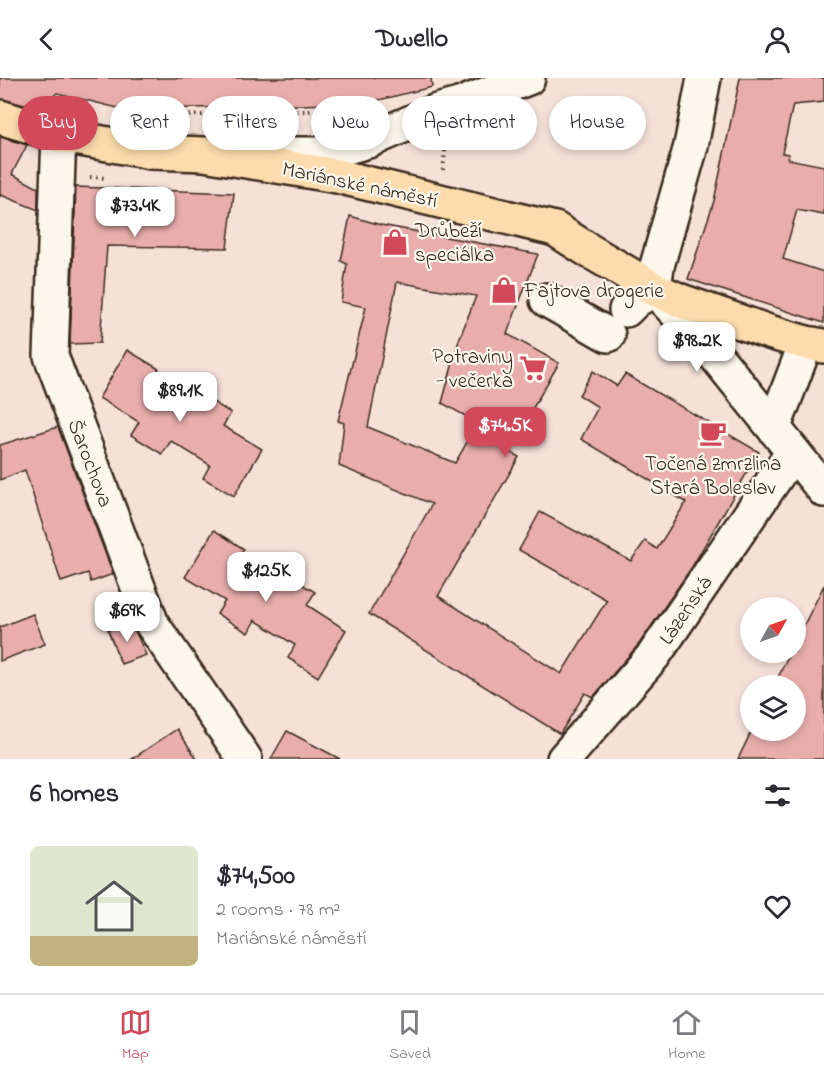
<!DOCTYPE html>
<meta charset="utf-8">
<style>
:root{--surface:#fff;--page:#f7f7f7;--text:#2b2b33;--muted:#7c7c81;--line:#e1e1e2;--accent:#d1495b}
body{margin:0;font-family:"Indie Flower",sans-serif;background:var(--page);color:var(--text);height:100vh;display:flex;flex-direction:column;font-size:22px;white-space:nowrap}
*{box-sizing:border-box;margin:0}
p{font-size:20px;color:var(--muted)}
.icon{flex:none;width:33px;height:33px;fill:none;stroke:currentColor;stroke-width:2;stroke-linecap:round;stroke-linejoin:round}
.map{position:relative;height:681px;overflow:hidden}
.side{display:flex;flex-direction:column;background:var(--surface);flex:1}
.side>*{flex:none}
.hud{position:absolute;left:18px;top:18px;width:789px;height:54px;display:flex;gap:12px}
.needle{width:39px;rotate:50deg}
.fabs{position:absolute;left:740px;top:519px;display:grid;gap:12px}
.fabs a{display:grid;place-items:center;width:66px;height:66px;border-radius:50%;background:var(--surface);box-shadow:0 3px 9px #0003;font-size:30px}
.price{position:absolute;translate:-50% -51px;padding:0 14px;border-radius:12px;background:#fff;color:#222;font-size:20px;line-height:39px;filter:drop-shadow(0 2px 3px #0008)}
.price::after{content:'';position:absolute;left:50%;top:36px;width:18px;height:14px;margin-left:-9px;background:inherit;clip-path:polygon(0 0,100% 0,50% 100%)}
.price.selected{background:var(--accent);color:#fff}
ul{padding:0;list-style:none}
li{display:flex;align-items:center;gap:18px;height:150px;padding:0 30px}
li span{display:grid;place-items:center;flex:none;width:168px;height:120px;border-radius:9px;color:#555}
li>.icon{margin-inline-start:auto}
span .icon{width:72px;height:72px;fill:#fffc;stroke-width:1}
li b{font-size:26px}
h2{display:flex;justify-content:space-between;align-items:center;height:72px;padding:0 30px;font-size:26px}
.chip{padding:0 21px;border-radius:27px;background:var(--surface);box-shadow:0 3px 9px #0003;font-size:21px;line-height:54px}
.chip.selected{background:var(--accent);color:#fff}
header{display:flex;justify-content:space-between;align-items:center;height:78px;padding:0 30px;background:var(--surface);font-size:27px;font-weight:700}
.dock{display:flex;justify-content:space-around;align-items:center;height:84px;border-top:2px solid var(--line);background:var(--surface);font-size:16px;color:var(--muted)}
.dock a{display:grid;justify-items:center;gap:3px}
.dock .selected{color:var(--accent)}
.map>svg:first-child{display:block}
</style>
<header><svg class="icon" aria-label="back" viewBox="0 0 24 24"><path d="M15 5l-7 7 7 7"/></svg>Dwello<svg class="icon" aria-label="person" viewBox="0 0 24 24"><circle cx="12" cy="8" r="4"/><path d="M4 21q1-7 8-7t8 7"/></svg></header>
<div class="map">
<svg width="824" height="681" viewBox="0 0 824 681">
<rect width="100%" height="100%" fill="#f6e1d9"/>
<filter id="ink" filterUnits="userSpaceOnUse"><feTurbulence type="fractalNoise" baseFrequency=".0167" numOctaves="2"/><feDisplacementMap in="SourceGraphic" scale="12" xChannelSelector="R" yChannelSelector="G"/><feConvolveMatrix kernelMatrix="1 2 1 2 8 2 1 2 1" color-interpolation-filters="sRGB"/></filter>
<g filter="url(#ink)">
<g fill="#e9aeac" stroke="#3b2a1e" stroke-width="1.5" fill-rule="evenodd">
<path d="M 0,0 L 431,0 L 432,9 L 367,25 L 126,32 L 57,15 L 48,23 L 28,28 L 0,21 Z"/>
<path d="M 740,0 L 824,0 L 824,24 L 793,27 L 782,75 L 789,76 L 788,81 L 824,88 L 824,137 L 797,132 L 783,181 L 824,194 L 824,245 L 688,201 L 714,123 Z"/>
<path d="M 0,59 L 27,67 L 12,96 L 38,110 L 38,132 L 1,117 L 0,119 Z"/>
<path d="M 76,109 L 234,115 L 227,170 L 107,168 L 100,265 L 70,266 Z"/>
<path d="M 350,138 L 381,147 L 538,176 L 507,256 L 559,285 L 508,373 L 519,379 L 438,518 L 561,596 L 607,522 L 519,472 L 540,434 L 631,483 L 645,463 L 657,471 L 686,424 L 581,361 L 598,329 L 579,317 L 593,293 L 617,308 L 625,296 L 759,374 L 692,489 L 639,566 L 593,619 L 585,615 L 560,656 L 369,536 L 432,426 L 339,388 L 344,345 L 338,343 L 366,229 L 341,224 L 347,186 L 341,183 ZM 397,204 L 476,218 L 459,262 L 442,325 L 478,345 L 455,385 L 368,349 Z"/>
<path d="M 127,272 L 159,291 L 151,304 L 191,329 L 200,316 L 231,335 L 223,348 L 262,371 L 234,418 L 203,400 L 210,387 L 171,363 L 162,376 L 131,357 L 139,344 L 99,320 Z"/>
<path d="M 58,349 L 113,496 L 91,504 L 88,495 L 61,504 L 25,392 L 0,402 L 0,367 Z"/>
<path d="M 214,452 L 244,471 L 237,483 L 277,508 L 285,496 L 315,514 L 307,527 L 346,552 L 318,599 L 288,580 L 295,567 L 255,542 L 248,555 L 217,536 L 225,523 L 185,499 Z"/>
<path d="M 824,507 L 824,681 L 738,681 L 752,652 L 795,652 L 795,608 L 774,608 L 790,574 L 795,574 L 795,565 Z"/>
<path d="M 33,536 L 45,566 L 0,583 L 0,549 Z"/>
<path d="M 131,544 L 146,577 L 121,586 L 108,552 Z"/>
<path d="M 177,651 L 197,681 L 132,681 Z"/>
<path d="M 287,653 L 340,681 L 271,681 Z"/>
</g>
<g fill="none" stroke-linecap="round" stroke-linejoin="round">
<defs>
<g id="minor">
<path d="M 59,57 L 51,278 L 152,546 L 245,681"/>
<path d="M 262,76 L 323,76 L 368,63 L 437,33 L 459,27 L 528,0"/>
<path d="M 654,211 L 706,266 L 824,412"/>
<path d="M 654,211 L 657,188 L 691,68 L 704,0"/>
<path d="M 547,222 L 608,257"/>
<path d="M 626,232 L 635,223 L 654,211"/>
<path d="M 774,349 L 806,265"/>
<path d="M 564,681 L 654,577 L 793,374"/>
</g>
<path id="major" d="M 0,39 L 59,57 L 151,74 L 204,76 L 337,98 L 555,151 L 588,172 L 654,211 L 681,223 L 769,254 L 806,265 L 824,268"/>
</defs>
<use href="#minor" stroke="#3b2a1e" stroke-width="38"/>
<use href="#major" stroke="#3b2a1e" stroke-width="38"/>
<g stroke="#3b2a1e" stroke-width="4" stroke-dasharray="1.5 4.5" stroke-linecap="butt">
<path d="M 147,39 L 358,31"/>
<path d="M 443,92 L 446,63"/>
<path d="M 90,99 L 106,100"/>
</g>
<use href="#minor" stroke="#fbf7ec" stroke-width="33"/>
<use href="#major" stroke="#fcdcac" stroke-width="33"/>
</g>
</g>
<defs>
<symbol id="shop-bare" viewBox="-9 -9 18 18"><path d="M-5-2.5h2.3a2.7 3.5 0 0 1 5.4 0H5L5.5 6h-11ZM-1.5-2.5h3a1.5 2.3 0 0 0-3 0Z" fill="#d1495b" stroke="#fbf7ec" stroke-width="2.5" paint-order="stroke"/></symbol>
<symbol id="supermarket-bare" viewBox="-9 -9 18 18"><path d="M-6-5.5h2.5l.6 2H6L4.5 2H-2.5L-4.4-4H-6ZM-1.5 3.2a1.3 1.3 0 1 0 .1 0ZM3 3.2a1.3 1.3 0 1 0 .1 0Z" fill="#d1495b" stroke="#fbf7ec" stroke-width="2.5" paint-order="stroke"/></symbol>
<symbol id="cafe-bare" viewBox="-9 -9 18 18"><path d="M-5.5-4.5H6V0H3Q3 3.5 0 3.5H-2.5Q-5.5 3.5-5.5 0ZM3-3.2v2h1.7v-2ZM-6 4.5H4V6H-6Z" fill="#d1495b" stroke="#fbf7ec" stroke-width="2.5" paint-order="stroke"/></symbol>
</defs>
<g fill-rule="evenodd">
<use href="#shop-bare" x="376" y="145" width="38" height="38"/>
<use href="#shop-bare" x="485" y="193" width="38" height="38"/>
<use href="#supermarket-bare" x="514" y="271" width="38" height="38"/>
<use href="#cafe-bare" x="694" y="336" width="38" height="38"/>
</g>
<g text-anchor="middle" stroke-width="4.5" stroke-linejoin="round" paint-order="stroke">
<g font-size="21" fill="#3b2a1e" stroke="#fbf7ec">
<text transform="translate(360 106) rotate(12)" y="7">Mariánské náměstí</text>
<text transform="translate(91 385) rotate(69)" y="7">Šarochova</text>
<text transform="translate(685 532) rotate(-56)" y="7">Lázeňská</text>
</g>
<g font-size="21" fill="#3b2a1e" stroke="#fbf7ec" text-anchor="start">
<text x="415" y="159">Drůbeží<tspan x="415" dy="24">speciálka</tspan></text>
<text x="524" y="219">Fajtova drogerie</text>
<text x="513" y="285" text-anchor="end">Potraviny<tspan x="513" dy="24">- večerka</tspan></text>
<text x="713" y="392" text-anchor="middle">Točená zmrzlina<tspan x="713" dy="24">Stará Boleslav</tspan></text>
</g>
</g>
</svg>
<div class="fabs">
<a><svg class="needle" viewBox="-14 -14 28 28"><path d="M0-13l5 13h-10z" fill="#e53935"/><path d="M0 13l5-13h-10z" fill="#7c7c81"/></svg></a>
<a><svg class="icon" aria-label="layers" viewBox="0 0 24 24"><path d="M12 4l9 5-9 5-9-5zM3 14l9 5 9-5"/></svg></a>
</div>
<b class="price" style="left:135px;top:160px">$73.4K</b>
<b class="price" style="left:697px;top:295px">$98.2K</b>
<b class="price" style="left:180px;top:345px">$89.1K</b>
<b class="price selected" style="left:505px;top:380px">$74.5K</b>
<b class="price" style="left:266px;top:525px">$125K</b>
<b class="price" style="left:127px;top:565px">$69K</b>
<div class="hud">
<a class="chip selected">Buy</a>
<a class="chip">Rent</a>
<a class="chip">Filters</a>
<a class="chip">New</a>
<a class="chip">Apartment</a>
<a class="chip">House</a>
</div>
</div>
<section class="side">
<h2>6 homes<svg class="icon" aria-label="filters" viewBox="0 0 24 24"><path d="M4 7h16M4 17h16"/><circle cx="9" cy="7" r="2"/><circle cx="15" cy="17" r="2"/></svg></h2>
<ul>
<li><span style="background:linear-gradient(#dfe7d0 75%,#c2b280 0)"><svg class="icon" aria-label="home" viewBox="0 0 24 24"><path d="M3 11l9-7 9 7M6 9v11h12V9"/></svg></span><div><b>$74,500</b><p>2 rooms · 78 m²</p><p>Mariánské náměstí</p></div><svg class="icon" aria-label="heart" viewBox="0 0 24 24"><path d="M12 20l-8-8c-3-5 5-10 8-4 3-6 11-1 8 4z"/></svg></li>
</ul>
</section>
<nav class="dock">
<a class="selected"><svg class="icon" aria-label="map" viewBox="0 0 24 24"><path d="M3 6l6-2 6 2 6-2v14l-6 2-6-2-6 2zM9 4v14M15 6v14"/></svg>Map</a>
<a><svg class="icon" aria-label="saved" viewBox="0 0 24 24"><path d="M7 4h10v16l-5-4-5 4z"/></svg>Saved</a>
<a><svg class="icon" aria-label="home" viewBox="0 0 24 24"><path d="M3 11l9-7 9 7M6 9v11h12V9"/></svg>Home</a>
</nav>
